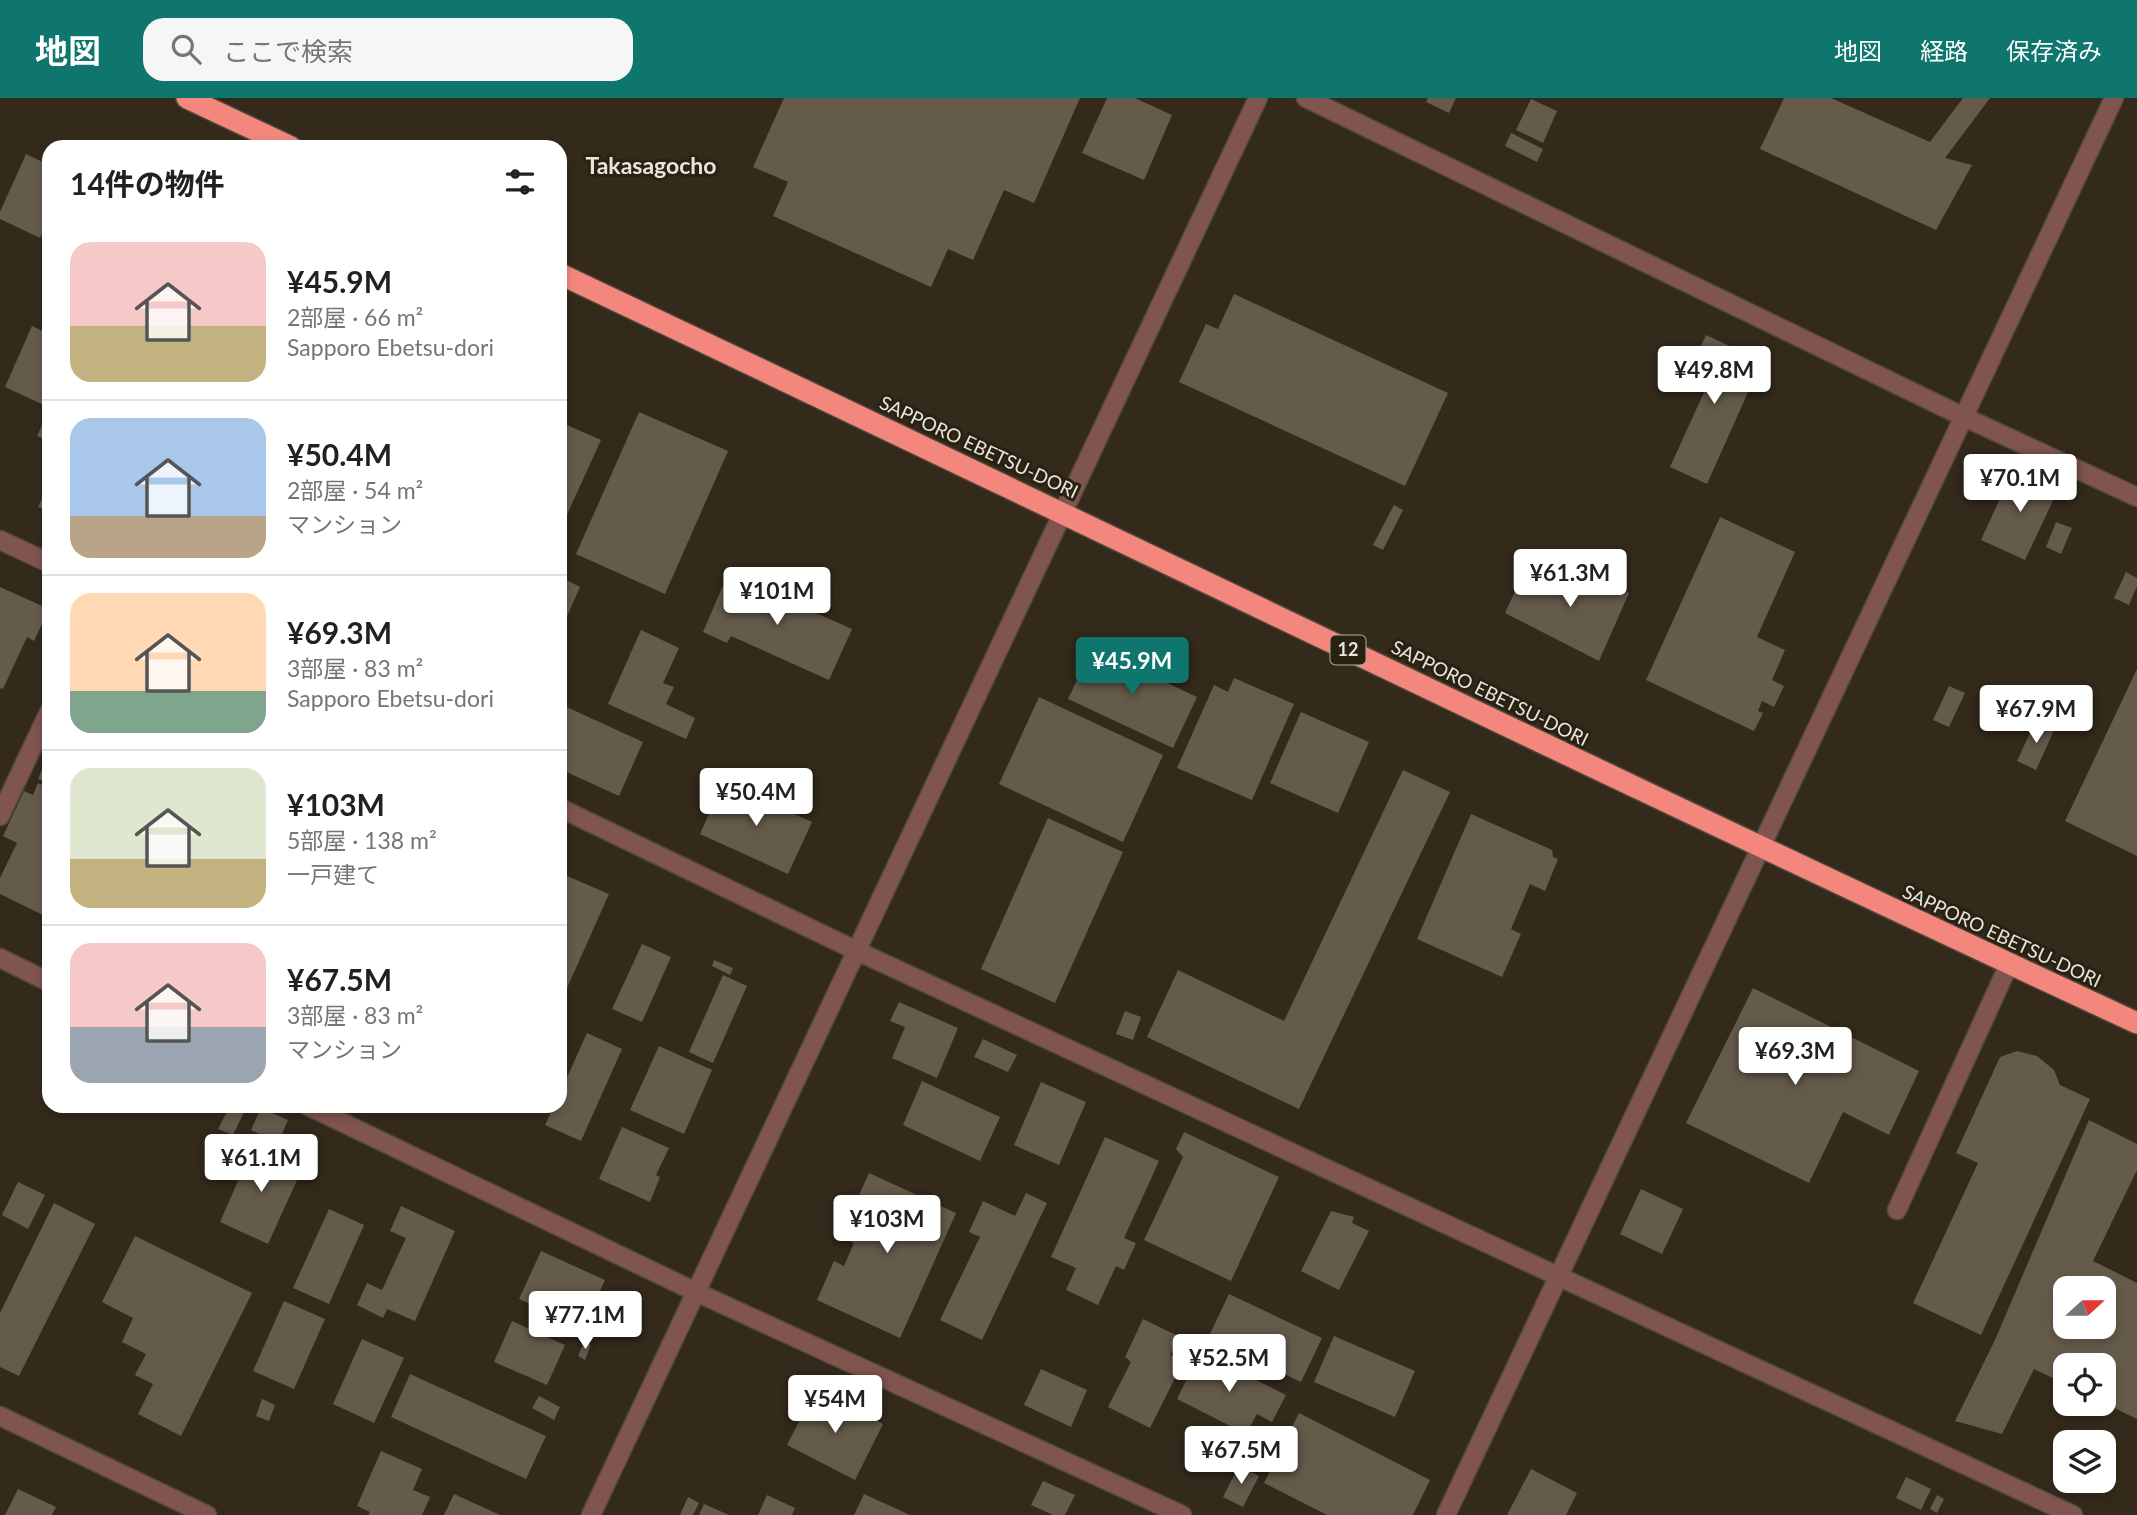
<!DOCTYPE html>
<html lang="ja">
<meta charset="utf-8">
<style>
:root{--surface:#fff;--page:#f6f6f6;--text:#202124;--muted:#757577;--line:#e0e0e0;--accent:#0f766e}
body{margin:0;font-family:Lato,"Noto Sans JP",sans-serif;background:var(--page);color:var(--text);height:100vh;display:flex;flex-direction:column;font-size:26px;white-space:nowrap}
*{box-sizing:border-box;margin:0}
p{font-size:23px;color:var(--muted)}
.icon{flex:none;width:38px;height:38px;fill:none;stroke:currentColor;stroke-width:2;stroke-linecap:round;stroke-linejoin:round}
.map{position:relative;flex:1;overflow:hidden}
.drawer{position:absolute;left:42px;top:42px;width:525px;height:973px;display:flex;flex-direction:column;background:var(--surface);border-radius:21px;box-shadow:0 4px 10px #0003}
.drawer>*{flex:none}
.needle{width:46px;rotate:69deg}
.controls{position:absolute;left:2053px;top:1178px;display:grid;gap:14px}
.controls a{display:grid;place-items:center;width:63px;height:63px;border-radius:14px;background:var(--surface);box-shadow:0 4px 10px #0003;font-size:35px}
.price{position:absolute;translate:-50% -60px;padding:0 16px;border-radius:7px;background:#fff;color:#222;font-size:23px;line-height:46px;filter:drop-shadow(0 2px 4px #0008)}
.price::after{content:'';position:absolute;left:50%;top:42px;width:21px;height:16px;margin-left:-10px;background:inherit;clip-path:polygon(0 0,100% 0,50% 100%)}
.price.selected{background:var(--accent);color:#fff}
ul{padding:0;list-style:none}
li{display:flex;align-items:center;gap:21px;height:175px;padding:0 28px}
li+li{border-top:2px solid var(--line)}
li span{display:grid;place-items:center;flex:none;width:196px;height:140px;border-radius:21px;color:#555}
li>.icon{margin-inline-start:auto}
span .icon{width:84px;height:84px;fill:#fffc;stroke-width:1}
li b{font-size:30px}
h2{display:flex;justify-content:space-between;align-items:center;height:84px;padding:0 28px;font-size:30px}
header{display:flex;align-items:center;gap:42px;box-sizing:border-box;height:98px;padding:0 35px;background:var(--accent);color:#fff}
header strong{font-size:33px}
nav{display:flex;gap:38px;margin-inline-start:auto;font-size:24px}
.search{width:490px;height:63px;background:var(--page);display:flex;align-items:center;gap:18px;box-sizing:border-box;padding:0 24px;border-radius:21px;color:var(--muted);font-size:26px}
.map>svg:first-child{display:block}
</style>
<header>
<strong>地図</strong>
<div class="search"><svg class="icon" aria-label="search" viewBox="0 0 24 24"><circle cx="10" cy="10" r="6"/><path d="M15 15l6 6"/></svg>ここで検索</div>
<nav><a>地図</a><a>経路</a><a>保存済み</a></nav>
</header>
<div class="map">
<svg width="2137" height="1417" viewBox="0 0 2137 1417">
<rect width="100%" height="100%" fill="#332a1b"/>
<g fill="#655b4b" fill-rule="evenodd">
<path d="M 784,0 L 1080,0 L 1034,105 L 1004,92 L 973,162 L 948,151 L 931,189 L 773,118 L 788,84 L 753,69 Z"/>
<path d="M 1107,0 L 1135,0 L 1172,17 L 1144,82 L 1082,55 Z"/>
<path d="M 1428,0 L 1456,0 L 1449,15 L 1426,4 Z"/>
<path d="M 1784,0 L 1831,0 L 1930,44 L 1963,0 L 1990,0 L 1945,60 L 1972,67 L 1936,132 L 1760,51 Z"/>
<path d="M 1531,1 L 1557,13 L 1543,45 L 1516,32 Z"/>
<path d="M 1511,35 L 1543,51 L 1537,64 L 1505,48 Z"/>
<path d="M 26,56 L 49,67 L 49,121 L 40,140 L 0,121 L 0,114 Z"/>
<path d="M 1234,196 L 1448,295 L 1405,388 L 1179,284 L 1206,226 L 1218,231 Z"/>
<path d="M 32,228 L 49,236 L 49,296 L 44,307 L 5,289 Z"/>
<path d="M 1706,237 L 1762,263 L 1707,386 L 1670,369 L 1705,292 L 1685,283 Z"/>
<path d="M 639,314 L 728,353 L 665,496 L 576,456 Z"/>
<path d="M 560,324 L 601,342 L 560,432 Z"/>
<path d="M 43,325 L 49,328 L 49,343 L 37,338 Z"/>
<path d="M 2014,370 L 2059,390 L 2025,462 L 1981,442 Z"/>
<path d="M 49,386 L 49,414 L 38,409 Z"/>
<path d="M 1394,407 L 1403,412 L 1383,452 L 1373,447 Z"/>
<path d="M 1720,419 L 1795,454 L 1757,539 L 1785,552 L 1772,582 L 1784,588 L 1774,609 L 1762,603 L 1758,613 L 1763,615 L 1754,633 L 1646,582 Z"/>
<path d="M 2056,424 L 2072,430 L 2061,456 L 2046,449 Z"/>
<path d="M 1527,468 L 1572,489 L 1581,469 L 1629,495 L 1599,563 L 1505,515 Z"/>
<path d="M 2126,474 L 2137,480 L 2137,488 L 2129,507 L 2114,500 Z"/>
<path d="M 728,476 L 852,531 L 829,582 L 731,538 L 727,545 L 703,534 Z"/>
<path d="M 560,479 L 580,489 L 560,534 Z"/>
<path d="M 0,489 L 49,511 L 34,543 L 27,539 L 3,591 L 0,590 Z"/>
<path d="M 641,532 L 679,550 L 663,585 L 674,589 L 666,606 L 695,620 L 686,641 L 608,606 Z"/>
<path d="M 1085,546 L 1197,599 L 1173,650 L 1068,601 L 1085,565 L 1078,560 Z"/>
<path d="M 2137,571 L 2137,758 L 2065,723 Z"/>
<path d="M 1234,580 L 1294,606 L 1252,702 L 1177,670 L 1214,587 L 1228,594 Z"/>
<path d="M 1949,588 L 1965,595 L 1949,629 L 1933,622 Z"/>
<path d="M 1039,599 L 1163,657 L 1123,744 L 999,686 Z"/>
<path d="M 560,606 L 643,644 L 619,698 L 560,671 Z"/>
<path d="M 1301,614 L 1369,644 L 1338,715 L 1270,685 Z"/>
<path d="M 2036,622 L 2055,630 L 2036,672 L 2017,663 Z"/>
<path d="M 45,665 L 49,667 L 49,686 L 38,681 Z"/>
<path d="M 1403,672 L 1450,694 L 1299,1011 L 1147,939 L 1178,872 L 1284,923 Z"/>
<path d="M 723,684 L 812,724 L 788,776 L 700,736 Z"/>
<path d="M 38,685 L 49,690 L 49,820 L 0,796 L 0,780 L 17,745 L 3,738 L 24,693 L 33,697 Z"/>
<path d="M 1471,716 L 1552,752 L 1553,759 L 1558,761 L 1545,793 L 1530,786 L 1511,831 L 1521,836 L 1502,879 L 1417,841 Z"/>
<path d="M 1048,720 L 1123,754 L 1055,905 L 981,871 Z"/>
<path d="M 567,778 L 609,796 L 563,899 L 560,897 L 560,794 Z"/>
<path d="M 642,846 L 671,859 L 642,924 L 612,911 Z"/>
<path d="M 714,862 L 733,870 L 730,877 L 712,868 Z"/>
<path d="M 723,877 L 747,888 L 713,965 L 689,954 Z"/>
<path d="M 1753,890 L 1919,973 L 1889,1037 L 1843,1014 L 1809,1085 L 1686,1025 Z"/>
<path d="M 899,904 L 958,930 L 937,980 L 892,960 L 905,929 L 890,923 Z"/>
<path d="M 1125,913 L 1141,919 L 1133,942 L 1116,936 Z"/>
<path d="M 587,935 L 622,951 L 581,1043 L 545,1027 L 554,1008 L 560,1008 L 560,995 Z"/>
<path d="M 983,941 L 1017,957 L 1008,974 L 974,959 Z"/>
<path d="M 659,948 L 712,972 L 684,1036 L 630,1012 Z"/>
<path d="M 2017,953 L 2037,958 L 2054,972 L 2060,987 L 2090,1001 L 1981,1237 L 1913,1205 L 1978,1065 L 1956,1055 L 2000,959 Z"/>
<path d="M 922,983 L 1000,1019 L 980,1063 L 903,1027 Z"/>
<path d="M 1041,984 L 1086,1004 L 1059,1067 L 1014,1047 Z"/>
<path d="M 230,1008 L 247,1008 L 233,1037 L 218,1031 Z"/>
<path d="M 261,1010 L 288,1022 L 278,1045 L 251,1032 Z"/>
<path d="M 2089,1022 L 2137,1046 L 2137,1072 L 2093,1163 L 2137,1185 L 2137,1321 L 2104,1305 L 2104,1267 L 2065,1267 L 2065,1286 L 2034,1271 L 2002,1336 L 1955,1323 L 1995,1242 ZM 2065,1190 L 2104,1190 L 2104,1228 L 2065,1228 Z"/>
<path d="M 622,1029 L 669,1050 L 656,1077 L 660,1079 L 650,1104 L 599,1081 Z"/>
<path d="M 1184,1034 L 1279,1079 L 1231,1183 L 1144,1142 L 1183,1059 L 1176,1051 Z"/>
<path d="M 1105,1039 L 1159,1063 L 1124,1140 L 1136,1145 L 1124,1172 L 1116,1168 L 1098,1207 L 1066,1192 L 1076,1170 L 1051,1159 Z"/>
<path d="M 254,1047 L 303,1069 L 268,1146 L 220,1124 Z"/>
<path d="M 869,1075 L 956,1115 L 900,1240 L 817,1202 L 834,1163 L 844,1168 L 854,1145 L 840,1139 Z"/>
<path d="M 18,1084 L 45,1097 L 28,1131 L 2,1117 Z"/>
<path d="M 1641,1091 L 1683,1111 L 1662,1156 L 1620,1136 Z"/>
<path d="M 1026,1095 L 1047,1105 L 982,1242 L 940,1222 L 980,1139 L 969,1134 L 983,1103 L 1015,1118 Z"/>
<path d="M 54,1105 L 95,1126 L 19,1278 L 0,1269 L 0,1215 Z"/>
<path d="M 401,1108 L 455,1133 L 415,1223 L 387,1211 L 383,1220 L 357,1207 L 367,1185 L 382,1192 L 406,1140 L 390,1133 Z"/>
<path d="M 329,1111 L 364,1127 L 329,1206 L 293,1190 Z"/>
<path d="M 1331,1113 L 1354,1119 L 1352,1125 L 1369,1133 L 1339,1192 L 1301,1173 Z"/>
<path d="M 135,1138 L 252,1195 L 181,1338 L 138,1316 L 153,1286 L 135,1277 L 146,1256 L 122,1244 L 133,1220 L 102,1204 Z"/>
<path d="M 541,1153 L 605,1182 L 583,1230 L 519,1201 Z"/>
<path d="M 1229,1196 L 1322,1240 L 1301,1284 L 1208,1240 Z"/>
<path d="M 284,1203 L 325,1221 L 294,1291 L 253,1273 Z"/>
<path d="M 1143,1221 L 1180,1239 L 1170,1257 L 1183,1264 L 1150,1330 L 1108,1309 L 1131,1264 L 1125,1259 Z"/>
<path d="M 512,1223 L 565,1247 L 547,1287 L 494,1264 Z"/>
<path d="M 1334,1238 L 1415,1273 L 1395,1319 L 1314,1284 Z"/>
<path d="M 362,1241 L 404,1260 L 374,1325 L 333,1306 Z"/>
<path d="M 584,1244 L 591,1247 L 585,1262 L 578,1258 Z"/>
<path d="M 1200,1254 L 1286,1297 L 1272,1324 L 1257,1316 L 1246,1336 L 1177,1301 Z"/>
<path d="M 1041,1271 L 1087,1292 L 1071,1329 L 1024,1307 Z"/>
<path d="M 410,1276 L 546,1338 L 526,1381 L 391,1319 Z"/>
<path d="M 815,1292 L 883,1326 L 855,1382 L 787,1347 Z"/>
<path d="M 539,1298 L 560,1309 L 554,1322 L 532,1310 Z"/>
<path d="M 262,1301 L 275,1307 L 269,1323 L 256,1318 Z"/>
<path d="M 1299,1315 L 1430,1382 L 1413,1417 L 1327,1417 L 1264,1385 Z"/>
<path d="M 381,1353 L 422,1371 L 413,1392 L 430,1399 L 422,1417 L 368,1417 L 370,1414 L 357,1408 Z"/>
<path d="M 1239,1368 L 1259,1378 L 1243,1409 L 1223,1399 Z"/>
<path d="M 1531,1371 L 1577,1395 L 1566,1417 L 1507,1417 Z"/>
<path d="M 1906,1379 L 1931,1391 L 1921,1412 L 1896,1400 Z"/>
<path d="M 1043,1383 L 1075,1397 L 1065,1417 L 1053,1417 L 1031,1407 Z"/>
<path d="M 18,1391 L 56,1409 L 52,1417 L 5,1417 Z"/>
<path d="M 454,1396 L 500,1417 L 444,1417 Z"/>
<path d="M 864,1396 L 910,1417 L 854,1417 Z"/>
<path d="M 767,1397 L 795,1410 L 792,1417 L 758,1417 Z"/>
<path d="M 1937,1397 L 1944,1401 L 1937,1415 L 1930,1411 Z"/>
<path d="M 688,1399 L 699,1405 L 693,1417 L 680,1417 Z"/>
<path d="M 704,1406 L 729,1417 L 699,1417 Z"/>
</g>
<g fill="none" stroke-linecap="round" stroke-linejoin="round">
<defs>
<g id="minor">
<path d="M 1306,0 L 1964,319 L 2137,399"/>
<path d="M 0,442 L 49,465"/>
<path d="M 560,710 L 857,853 L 2073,1417"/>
<path d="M 0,718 L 49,614"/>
<path d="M 0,860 L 49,884"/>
<path d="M 308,1008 L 696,1194 L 1182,1417"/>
<path d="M 1897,1112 L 2009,866"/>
<path d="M 0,1318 L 207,1417"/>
<path d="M 591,1417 L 1258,0"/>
<path d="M 1446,1417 L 2114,0"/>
</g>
<g id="highway">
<path d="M 187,0 L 291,49"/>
<path d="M 560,176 C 1086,425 1609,680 2137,925"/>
</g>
</defs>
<use href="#minor" stroke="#50483a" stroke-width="21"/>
<use href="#highway" stroke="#50483a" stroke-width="24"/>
<use href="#minor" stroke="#80544f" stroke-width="18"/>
<use href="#highway" stroke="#f3877d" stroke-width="21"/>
</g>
<g text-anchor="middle" stroke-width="6" stroke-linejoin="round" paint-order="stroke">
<rect fill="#292112" stroke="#b0aa9f" stroke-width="2" x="1330.5" y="537.5" width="35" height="29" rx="5"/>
<g font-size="18" font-weight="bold" fill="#eae4db">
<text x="1348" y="558">12</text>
</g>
<g font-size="19" fill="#eae4db" stroke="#292112">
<text transform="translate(979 349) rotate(25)" y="7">SAPPORO EBETSU-DORI</text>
<text transform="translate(1490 595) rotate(26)" y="7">SAPPORO EBETSU-DORI</text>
<text transform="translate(2002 838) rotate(25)" y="7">SAPPORO EBETSU-DORI</text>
</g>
<g font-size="23" font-weight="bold" fill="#eae4db" stroke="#292112">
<text x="651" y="76">Takasagocho</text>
</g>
</g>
</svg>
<div class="controls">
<a><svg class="needle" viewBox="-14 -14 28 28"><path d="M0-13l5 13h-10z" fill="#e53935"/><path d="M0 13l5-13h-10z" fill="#757577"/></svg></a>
<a><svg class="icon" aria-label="locate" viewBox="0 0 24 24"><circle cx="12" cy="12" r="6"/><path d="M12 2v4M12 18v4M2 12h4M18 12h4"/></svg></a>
<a><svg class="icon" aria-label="layers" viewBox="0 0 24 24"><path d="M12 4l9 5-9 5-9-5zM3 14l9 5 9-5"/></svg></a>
</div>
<b class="price" style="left:1714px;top:308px">¥49.8M</b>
<b class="price" style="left:2020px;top:416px">¥70.1M</b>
<b class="price" style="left:1570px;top:511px">¥61.3M</b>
<b class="price" style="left:777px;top:529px">¥101M</b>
<b class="price selected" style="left:1132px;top:599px">¥45.9M</b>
<b class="price" style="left:2036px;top:647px">¥67.9M</b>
<b class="price" style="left:756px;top:730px">¥50.4M</b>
<b class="price" style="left:1795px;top:989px">¥69.3M</b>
<b class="price" style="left:261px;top:1096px">¥61.1M</b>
<b class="price" style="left:887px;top:1157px">¥103M</b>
<b class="price" style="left:585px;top:1253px">¥77.1M</b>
<b class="price" style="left:1229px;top:1296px">¥52.5M</b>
<b class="price" style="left:835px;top:1337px">¥54M</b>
<b class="price" style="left:1241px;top:1388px">¥67.5M</b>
<section class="drawer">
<h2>14件の物件<svg class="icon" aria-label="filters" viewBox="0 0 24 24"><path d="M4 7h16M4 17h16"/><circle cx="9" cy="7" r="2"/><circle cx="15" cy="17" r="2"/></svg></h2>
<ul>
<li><span style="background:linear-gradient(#f6c9c9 60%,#c2b280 0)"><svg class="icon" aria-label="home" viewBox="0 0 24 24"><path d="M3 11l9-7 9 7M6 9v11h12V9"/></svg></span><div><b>¥45.9M</b><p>2部屋 · 66 m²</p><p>Sapporo Ebetsu-dori</p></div></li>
<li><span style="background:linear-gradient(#a9c7e8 70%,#b9a48a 0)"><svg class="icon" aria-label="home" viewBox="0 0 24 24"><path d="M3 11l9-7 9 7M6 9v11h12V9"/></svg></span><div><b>¥50.4M</b><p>2部屋 · 54 m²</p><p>マンション</p></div></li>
<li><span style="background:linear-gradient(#ffd9b3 70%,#7fa58c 0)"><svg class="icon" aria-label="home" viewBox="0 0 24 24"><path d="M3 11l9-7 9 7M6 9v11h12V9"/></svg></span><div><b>¥69.3M</b><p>3部屋 · 83 m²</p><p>Sapporo Ebetsu-dori</p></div></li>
<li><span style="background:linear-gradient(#dfe7d0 65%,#c2b280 0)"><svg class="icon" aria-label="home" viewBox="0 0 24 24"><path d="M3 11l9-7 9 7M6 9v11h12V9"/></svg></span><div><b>¥103M</b><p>5部屋 · 138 m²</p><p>一戸建て</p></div></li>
<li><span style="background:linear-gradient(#f6c9c9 60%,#9aa5b1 0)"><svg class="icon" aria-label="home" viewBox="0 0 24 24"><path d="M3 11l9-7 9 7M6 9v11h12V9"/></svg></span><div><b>¥67.5M</b><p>3部屋 · 83 m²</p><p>マンション</p></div></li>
</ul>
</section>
</div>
